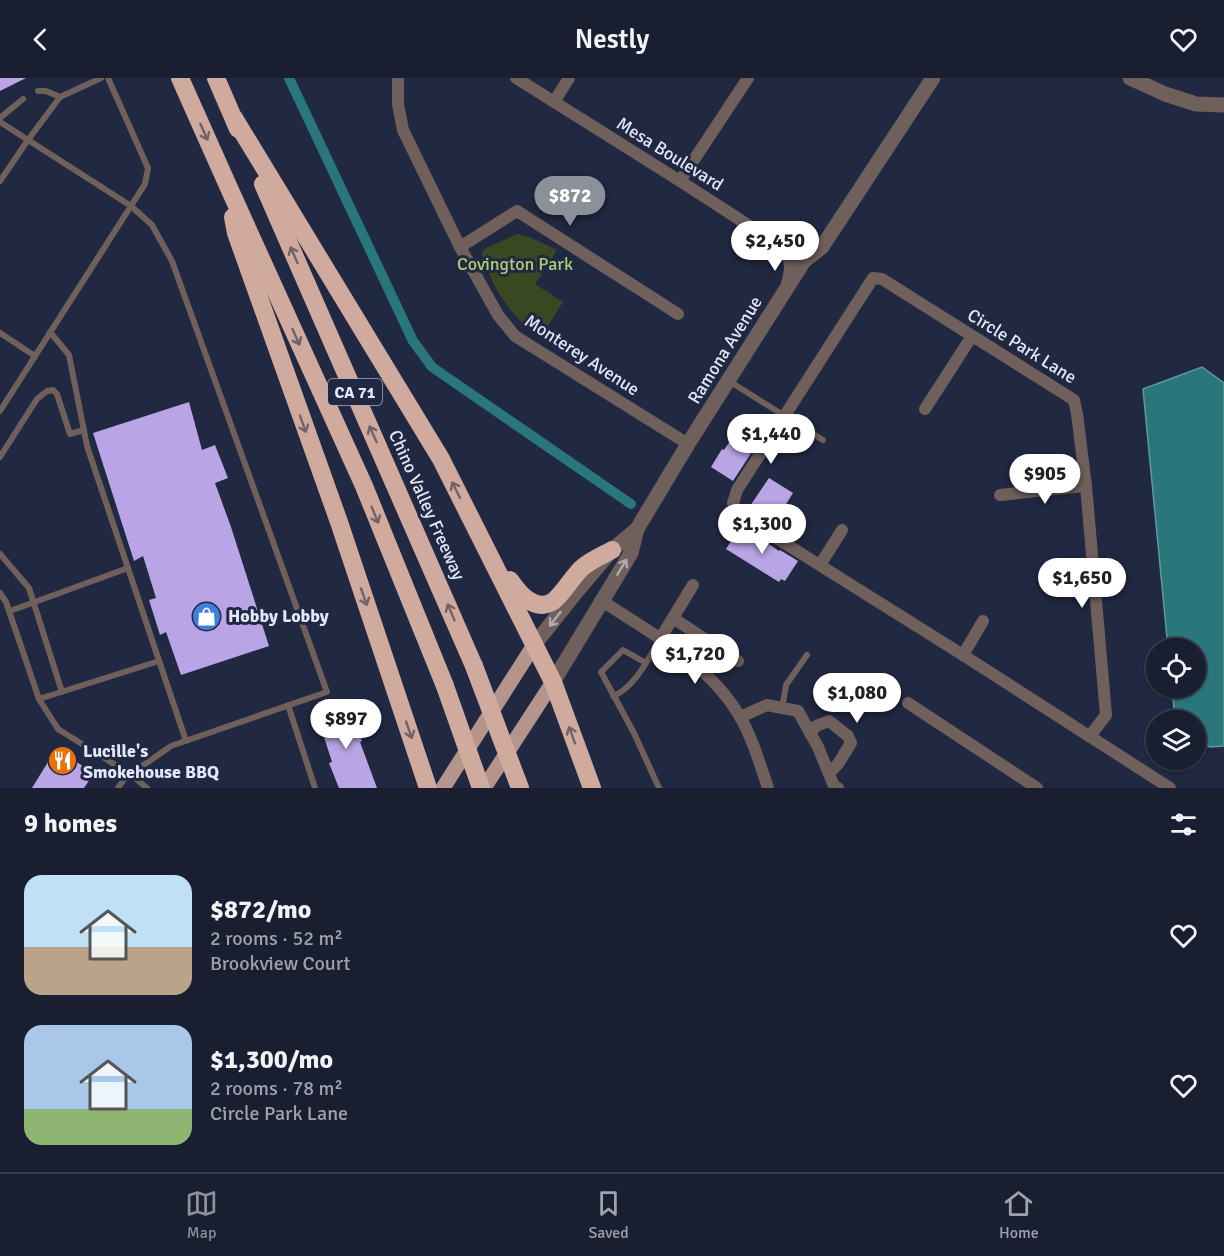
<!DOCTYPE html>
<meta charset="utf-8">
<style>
:root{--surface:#191e31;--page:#262b3d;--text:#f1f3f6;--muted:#9fa2ab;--line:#373c4d;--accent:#8c9099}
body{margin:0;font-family:Signika,sans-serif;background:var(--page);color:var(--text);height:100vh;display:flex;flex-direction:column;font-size:22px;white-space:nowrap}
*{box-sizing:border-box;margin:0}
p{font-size:20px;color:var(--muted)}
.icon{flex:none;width:33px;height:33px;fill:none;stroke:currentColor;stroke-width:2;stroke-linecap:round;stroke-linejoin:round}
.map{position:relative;height:710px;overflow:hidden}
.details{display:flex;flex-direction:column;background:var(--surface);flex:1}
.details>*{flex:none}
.controls{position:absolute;left:1146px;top:560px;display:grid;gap:12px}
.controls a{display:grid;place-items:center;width:60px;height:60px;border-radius:50%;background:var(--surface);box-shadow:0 2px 4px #0004,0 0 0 2px var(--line);font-size:30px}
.price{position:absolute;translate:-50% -51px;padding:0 14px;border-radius:21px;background:#fff;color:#222;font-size:20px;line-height:39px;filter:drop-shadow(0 2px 3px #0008)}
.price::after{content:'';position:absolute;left:50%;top:36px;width:18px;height:14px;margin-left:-9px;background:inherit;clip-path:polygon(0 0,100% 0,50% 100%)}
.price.selected{background:var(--accent);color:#fff}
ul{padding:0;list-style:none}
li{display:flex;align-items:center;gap:18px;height:150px;padding:0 24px}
li span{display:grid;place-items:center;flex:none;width:168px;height:120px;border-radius:18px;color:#555}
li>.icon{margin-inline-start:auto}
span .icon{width:72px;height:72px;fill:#fffc;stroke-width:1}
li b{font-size:26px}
h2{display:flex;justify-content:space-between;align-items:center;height:72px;padding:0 24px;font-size:26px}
header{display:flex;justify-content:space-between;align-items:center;height:78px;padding:0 24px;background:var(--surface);font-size:27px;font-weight:600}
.menu{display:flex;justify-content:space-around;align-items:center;height:84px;border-top:2px solid var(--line);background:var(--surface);font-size:16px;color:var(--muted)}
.menu a{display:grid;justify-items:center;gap:3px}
.menu .selected{color:var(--accent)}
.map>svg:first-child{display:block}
</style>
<header><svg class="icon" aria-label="back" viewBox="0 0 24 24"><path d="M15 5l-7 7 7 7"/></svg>Nestly<svg class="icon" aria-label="heart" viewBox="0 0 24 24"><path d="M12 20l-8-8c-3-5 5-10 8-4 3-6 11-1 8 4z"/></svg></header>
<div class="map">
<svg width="1224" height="710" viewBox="0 0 1224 710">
<rect width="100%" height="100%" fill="#212841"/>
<path fill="#3a4822" d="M 517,156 L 530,159 L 557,172 L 535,206 L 563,224 L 541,259 C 517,243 504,227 491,200 C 488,193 484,186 482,178 L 482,174 L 486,170 Z"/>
<path fill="#29777a" stroke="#6099a0" stroke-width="1.5" d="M 1202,289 L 1224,305 L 1224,668 L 1210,669 L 1196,661 L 1196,642 L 1178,642 L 1174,630 L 1172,609 L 1196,609 L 1196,570 L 1168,570 L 1143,311 Z"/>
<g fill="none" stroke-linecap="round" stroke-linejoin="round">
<path stroke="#29777a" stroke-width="10" d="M 289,0 L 413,263 L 432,289 L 631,426"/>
</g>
<g fill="#b9a4e5">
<path d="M 0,0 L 26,0 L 0,13 Z"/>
<path d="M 189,324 L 202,372 L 215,367 L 228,400 L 215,405 L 231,449 L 269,568 L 181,597 L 166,554 L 160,557 L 149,522 L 156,520 L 143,478 L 134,483 L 93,355 Z"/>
<path d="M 740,355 L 757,366 L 733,403 L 711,389 L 722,371 L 724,372 L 734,357 L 738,359 Z"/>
<path d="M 769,400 L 793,415 L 775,444 L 750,428 Z"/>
<path d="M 745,450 L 779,473 L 780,472 L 798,483 L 785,503 L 781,501 L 779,504 L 726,471 L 737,454 L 741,456 Z"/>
<path d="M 352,630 L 362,663 L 360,664 L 377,710 L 339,710 L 329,685 L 332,684 L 317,637 L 325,634 L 326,638 Z"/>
<path d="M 56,671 L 94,695 L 84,710 L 32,710 Z"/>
</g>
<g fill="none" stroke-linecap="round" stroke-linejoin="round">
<g stroke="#6f605b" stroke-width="6">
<path d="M 38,13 L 46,13 L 60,19"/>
<path d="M 0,40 L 23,21"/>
<path d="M 0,44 L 131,128 L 152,147 L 172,183 L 327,614 L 171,668 L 125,700 L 118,710"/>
<path d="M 0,103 L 28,62 L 60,19 L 101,0"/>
<path d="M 50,254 L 69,277 L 87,368 L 186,663"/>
<path d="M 0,255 L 35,278"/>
<path d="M 729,303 L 823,362"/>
<path d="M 0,333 L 145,106 L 148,90 L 108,0"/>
<path d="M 0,379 L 37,321 L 47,313 L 53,312 L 57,316 L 70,356 L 84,352"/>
<path d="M 0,476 L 29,510 L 62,614"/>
<path d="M 0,515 L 6,524 L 39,621 L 58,651 L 130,696 L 147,710"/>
<path d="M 10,533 L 128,490"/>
<path d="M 646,585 L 660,561"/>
<path d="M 613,618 C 627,613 638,598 646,585 L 623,572 L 601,594 L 634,655 L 659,710"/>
<path d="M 39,621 L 159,583"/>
<path d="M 288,627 L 315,710"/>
<path d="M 782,630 L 786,607 L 807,577"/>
</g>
<g stroke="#6f605b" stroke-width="12">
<path d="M 398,0 L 398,26 L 403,52 L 460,169 L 498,237 L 515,258 L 688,366"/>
<path d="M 516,0 L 680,103 L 793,176"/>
<path d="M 554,24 L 569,0"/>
<path d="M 680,103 L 748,0"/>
<path d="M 460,169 L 517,133 L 678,236"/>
<path d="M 925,331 L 972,258"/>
<path d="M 1000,417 L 1086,408"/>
<path d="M 820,487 L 842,452"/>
<path d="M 602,523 C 651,555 708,585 739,637 C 752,659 760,686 768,710"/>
<path d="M 673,540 L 738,583"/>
<path d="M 660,561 L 693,507"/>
<path d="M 963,577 L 983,543"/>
<path d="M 908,625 L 1037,710"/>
<path d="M 740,639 L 767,627 L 798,633 L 818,669 L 834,708 L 838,710"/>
<path d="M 810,655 L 816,648 L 829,643 L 848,658 L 851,665 L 838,686 L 829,695"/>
<path d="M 1090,658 L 1106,637 L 1086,408 L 1077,336 L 1074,322 L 882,201 L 873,200 L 737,412 L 733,425 L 738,436 L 963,577 L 1170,710"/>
</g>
<g stroke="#6f605b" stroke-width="15">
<path d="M 1130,0 L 1165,16 L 1196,26 L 1224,27"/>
<path d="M 787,172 C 792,186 793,190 789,204"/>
<path d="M 534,567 L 573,518 L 612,472 L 637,451"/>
<path d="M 553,604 L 631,475 L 637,451 L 688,366 L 804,183 L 822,169 L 933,0"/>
</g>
<g stroke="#b5958b" stroke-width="15">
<path d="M 443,710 L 534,567"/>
<path d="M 484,710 L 553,604"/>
</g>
<g stroke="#d1aa9e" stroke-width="18">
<path d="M 180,0 L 229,110 L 364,408 L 445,608"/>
<path d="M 216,0 L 238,51"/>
<path d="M 234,40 L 441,381 L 553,604 L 592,710"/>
<path d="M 263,106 L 474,588"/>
<path d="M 233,139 L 236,155 L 339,444 L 428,710"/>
<path d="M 510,502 C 519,515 534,534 552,524 C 561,519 574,496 583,489 C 591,482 603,477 612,472"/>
</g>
<g stroke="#d1aa9e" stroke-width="18">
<path d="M 474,588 L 520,710"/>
<path d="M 445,608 L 481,710"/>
</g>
</g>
<defs><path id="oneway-shaft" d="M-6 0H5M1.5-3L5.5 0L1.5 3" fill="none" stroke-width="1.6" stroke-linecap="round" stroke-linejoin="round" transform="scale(1.5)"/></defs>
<g stroke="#70626b">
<use href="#oneway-shaft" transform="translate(204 54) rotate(66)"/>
<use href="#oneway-shaft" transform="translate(294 177) rotate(-114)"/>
<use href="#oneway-shaft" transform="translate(296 259) rotate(66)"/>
<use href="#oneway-shaft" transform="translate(303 346) rotate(70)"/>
<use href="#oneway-shaft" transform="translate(373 356) rotate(-114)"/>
<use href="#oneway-shaft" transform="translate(456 412) rotate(-117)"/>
<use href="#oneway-shaft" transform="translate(375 437) rotate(68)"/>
<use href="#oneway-shaft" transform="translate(364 519) rotate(71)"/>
<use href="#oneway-shaft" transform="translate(451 534) rotate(-113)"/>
<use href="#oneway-shaft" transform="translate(409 652) rotate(71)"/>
<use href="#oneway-shaft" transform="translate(572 657) rotate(-110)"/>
</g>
<g stroke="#aeabb2">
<use href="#oneway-shaft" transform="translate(622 489) rotate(-59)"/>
<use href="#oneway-shaft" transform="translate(555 541) rotate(128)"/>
</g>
<defs>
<symbol id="shop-disc" viewBox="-11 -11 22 22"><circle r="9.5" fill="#3f7fe0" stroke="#212841"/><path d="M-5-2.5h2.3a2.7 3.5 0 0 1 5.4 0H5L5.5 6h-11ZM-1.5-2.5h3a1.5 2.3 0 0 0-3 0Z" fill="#fff"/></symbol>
<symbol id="restaurant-disc" viewBox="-11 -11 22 22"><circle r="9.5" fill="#e8710a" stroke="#212841"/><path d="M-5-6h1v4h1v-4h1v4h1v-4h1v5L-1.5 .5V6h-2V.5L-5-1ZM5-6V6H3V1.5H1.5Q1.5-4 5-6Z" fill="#fff"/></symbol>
</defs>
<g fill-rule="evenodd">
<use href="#shop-disc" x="190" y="522" width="33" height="33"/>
<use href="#restaurant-disc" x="46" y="666" width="33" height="33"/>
</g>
<g text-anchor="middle" stroke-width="6" stroke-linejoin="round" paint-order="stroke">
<rect fill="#212841" stroke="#a8aec2" stroke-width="1.5" x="328" y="301" width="54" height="26" rx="4.5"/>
<g font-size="16" font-weight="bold" fill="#e2e8f9">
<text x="355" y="320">CA 71</text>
</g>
<g font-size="18" fill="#e2e8f9" stroke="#212841">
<text transform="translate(670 76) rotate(32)" y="6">Mesa Boulevard</text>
<text transform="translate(1022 268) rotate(32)" y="6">Circle Park Lane</text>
<text transform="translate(725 272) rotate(-58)" y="6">Ramona Avenue</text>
<text transform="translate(582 277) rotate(33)" y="6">Monterey Avenue</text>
<text transform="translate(427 427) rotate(66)" y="6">Chino Valley Freeway</text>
</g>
<g font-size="18" fill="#abce73" stroke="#212841">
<text x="515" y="192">Covington Park</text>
</g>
<g font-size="18" font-weight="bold" fill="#e2e8f9" stroke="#212841" text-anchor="start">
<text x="228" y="544">Hobby Lobby</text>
<text x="83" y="679">Lucille's<tspan x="83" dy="21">Smokehouse BBQ</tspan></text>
</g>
</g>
</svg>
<div class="controls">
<a><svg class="icon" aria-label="locate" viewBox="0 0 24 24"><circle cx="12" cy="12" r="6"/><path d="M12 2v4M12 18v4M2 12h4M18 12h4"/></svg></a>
<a><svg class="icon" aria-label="layers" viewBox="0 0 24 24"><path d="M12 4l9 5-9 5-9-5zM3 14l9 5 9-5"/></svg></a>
</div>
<b class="price selected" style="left:570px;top:149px">$872</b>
<b class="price" style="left:775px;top:194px">$2,450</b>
<b class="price" style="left:771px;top:387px">$1,440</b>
<b class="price" style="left:1045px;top:427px">$905</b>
<b class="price" style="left:762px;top:477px">$1,300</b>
<b class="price" style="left:1082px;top:531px">$1,650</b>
<b class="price" style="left:695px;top:607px">$1,720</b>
<b class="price" style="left:857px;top:646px">$1,080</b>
<b class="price" style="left:346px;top:672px">$897</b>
</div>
<section class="details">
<h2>9 homes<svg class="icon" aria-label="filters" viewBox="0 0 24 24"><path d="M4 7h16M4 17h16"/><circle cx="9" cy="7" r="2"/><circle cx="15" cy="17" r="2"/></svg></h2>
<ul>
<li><span style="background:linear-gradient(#bfe0f5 60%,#b9a48a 0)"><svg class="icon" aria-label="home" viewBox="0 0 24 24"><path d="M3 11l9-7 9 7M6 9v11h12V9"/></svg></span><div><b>$872/mo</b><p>2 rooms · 52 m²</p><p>Brookview Court</p></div><svg class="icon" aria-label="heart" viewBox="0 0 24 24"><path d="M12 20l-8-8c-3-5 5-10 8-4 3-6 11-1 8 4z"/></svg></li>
<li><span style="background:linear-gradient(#a9c7e8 70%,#8fb573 0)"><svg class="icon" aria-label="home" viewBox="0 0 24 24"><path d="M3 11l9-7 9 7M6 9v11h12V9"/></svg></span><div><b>$1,300/mo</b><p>2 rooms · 78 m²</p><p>Circle Park Lane</p></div><svg class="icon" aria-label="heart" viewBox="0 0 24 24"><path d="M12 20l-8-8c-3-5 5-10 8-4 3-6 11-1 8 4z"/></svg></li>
</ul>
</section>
<nav class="menu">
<a class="selected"><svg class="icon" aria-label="map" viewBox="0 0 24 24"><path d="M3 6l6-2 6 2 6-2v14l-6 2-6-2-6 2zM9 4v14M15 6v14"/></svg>Map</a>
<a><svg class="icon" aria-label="saved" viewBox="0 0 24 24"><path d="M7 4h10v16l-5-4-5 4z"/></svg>Saved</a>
<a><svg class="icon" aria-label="home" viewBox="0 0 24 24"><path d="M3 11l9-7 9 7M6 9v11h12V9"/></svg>Home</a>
</nav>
